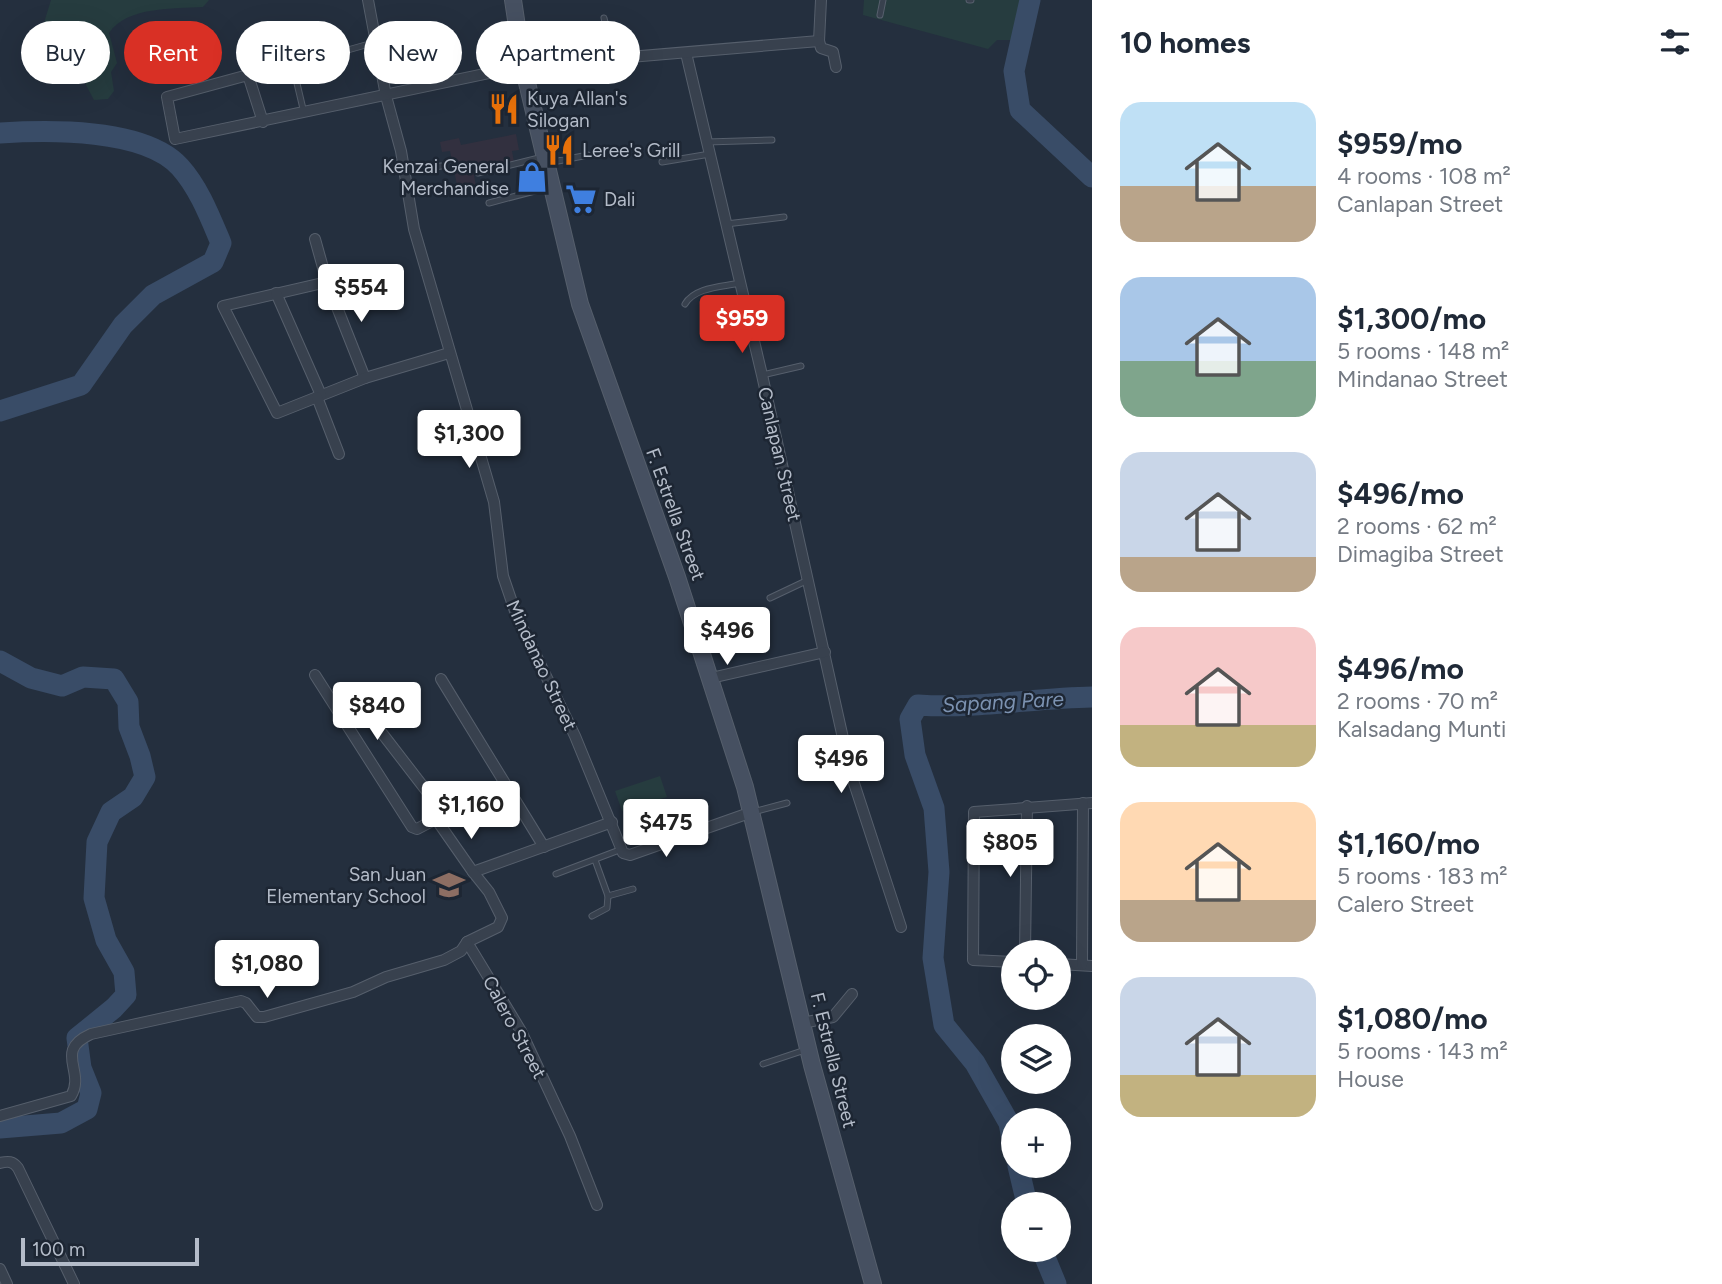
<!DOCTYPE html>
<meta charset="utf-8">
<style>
:root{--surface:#fff;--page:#f2f2f3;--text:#1f2937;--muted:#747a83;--accent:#d93025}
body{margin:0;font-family:Figtree,sans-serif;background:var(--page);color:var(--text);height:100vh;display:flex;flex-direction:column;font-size:26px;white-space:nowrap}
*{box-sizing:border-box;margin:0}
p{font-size:23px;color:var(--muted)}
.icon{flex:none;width:38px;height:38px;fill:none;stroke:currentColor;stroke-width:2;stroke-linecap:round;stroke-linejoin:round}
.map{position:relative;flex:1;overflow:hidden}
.panel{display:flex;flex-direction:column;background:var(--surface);width:630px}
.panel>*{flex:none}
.top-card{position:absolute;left:21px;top:21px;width:665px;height:63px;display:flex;gap:14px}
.fabs{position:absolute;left:1001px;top:940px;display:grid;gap:14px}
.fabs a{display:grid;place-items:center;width:70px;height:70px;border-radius:50%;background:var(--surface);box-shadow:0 7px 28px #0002;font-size:35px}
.scale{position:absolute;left:21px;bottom:18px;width:178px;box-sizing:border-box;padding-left:7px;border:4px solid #b4bcc9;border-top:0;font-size:19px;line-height:24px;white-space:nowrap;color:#b4bcc9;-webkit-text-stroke:5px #1d2633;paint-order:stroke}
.price{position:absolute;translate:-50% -60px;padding:0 16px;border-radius:7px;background:#fff;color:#222;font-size:23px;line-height:46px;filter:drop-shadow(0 2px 4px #0008)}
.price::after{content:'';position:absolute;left:50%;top:42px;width:21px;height:16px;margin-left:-10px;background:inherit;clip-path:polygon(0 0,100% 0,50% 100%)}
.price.active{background:var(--accent);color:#fff}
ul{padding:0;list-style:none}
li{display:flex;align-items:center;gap:21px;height:175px;padding:0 28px}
li span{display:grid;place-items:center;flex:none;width:196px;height:140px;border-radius:21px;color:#555}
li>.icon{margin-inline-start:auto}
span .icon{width:84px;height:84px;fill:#fffc;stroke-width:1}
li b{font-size:30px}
h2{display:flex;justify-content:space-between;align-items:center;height:84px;padding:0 28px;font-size:30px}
.tag{padding:0 24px;border-radius:32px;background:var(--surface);box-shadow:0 7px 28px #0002;font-size:24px;line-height:63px}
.tag.active{background:var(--accent);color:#fff}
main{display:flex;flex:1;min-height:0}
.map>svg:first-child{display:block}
</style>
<main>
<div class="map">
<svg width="1092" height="1284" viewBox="0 0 1092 1284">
<rect width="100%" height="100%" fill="#242f3e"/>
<path fill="#32303f" d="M 516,134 L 519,150 L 512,151 L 514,162 L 473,170 L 476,186 L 458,190 L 450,151 L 442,152 L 440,142 L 459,138 L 461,145 Z"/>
<g fill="#263c3f">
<path d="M 51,0 L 209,0 L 203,7 C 174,9 127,6 109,33 L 117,63 L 111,72 L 114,91 L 108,99 L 94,100 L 86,85 L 83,57 L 57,50 L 43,26 Z"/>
<path d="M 864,0 L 1023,0 L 1015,40 L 997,40 L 988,49 L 863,15 Z"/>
<path d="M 660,776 L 667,797 L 622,811 L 615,791 Z"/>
</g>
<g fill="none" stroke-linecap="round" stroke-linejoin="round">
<g stroke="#394c67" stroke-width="21">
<path d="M 1030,0 L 1014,71 L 1020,110 L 1092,177"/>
<path d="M 0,133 C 48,130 145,128 180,167 C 199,188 210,217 221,243 L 213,262 L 153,295 L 123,325 L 81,385 L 0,411"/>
<path d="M 0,661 L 31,678 L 62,686 L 83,677 L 114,679 L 128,702 L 129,727 L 140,756 L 145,777 L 133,797 L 111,812 L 97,842 L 94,898 L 106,940 L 124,972 L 126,995 L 114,1008 L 77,1038 L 81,1068 L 91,1093 L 87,1109 L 61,1123 L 0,1128"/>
<path d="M 1013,1144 L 1009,1123 L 975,1063 L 944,1025 L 933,958 L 939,872 L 934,808 L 915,755 L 910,719 L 918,705 C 976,709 1034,698 1092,697"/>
<path d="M 1018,1166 L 1027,1204"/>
<path d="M 1042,1250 L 1056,1284"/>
</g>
<defs>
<g id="service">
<path d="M 969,0 L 971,0"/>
<path d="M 880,15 L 883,0"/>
<path d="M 604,18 L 614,59"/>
<path d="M 309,61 L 376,42"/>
<path d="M 295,75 L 304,113"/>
<path d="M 707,142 L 772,140"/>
<path d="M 662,162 L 710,154"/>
<path d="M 548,163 L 588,155"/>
<path d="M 404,172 L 441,166"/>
<path d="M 478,173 L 543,157"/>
<path d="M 489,203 L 550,187"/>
<path d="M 726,224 L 784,217"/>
<path d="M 685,304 C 695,287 722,287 740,283"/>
<path d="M 762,375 L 801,366"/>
<path d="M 770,598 L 808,580"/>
<path d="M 753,812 L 787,803"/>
<path d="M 595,860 L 608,896 L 633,889"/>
<path d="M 556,874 L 622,849"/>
<path d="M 592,916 L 607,908 L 608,896"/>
<path d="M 763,1064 L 805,1050"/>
</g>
<g id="minor">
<path d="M 368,0 L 386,96 L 401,151 L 414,229 L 494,502 L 503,576 L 516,614 L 575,736 L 623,853 L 630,855 L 752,812"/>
<path d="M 819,41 L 821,0"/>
<path d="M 819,41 L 821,48 L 833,52 L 836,67"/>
<path d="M 686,53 L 762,375 L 851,774 L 901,927"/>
<path d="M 263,122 L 248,75 L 167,97 L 175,139 L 523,66 L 819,41"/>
<path d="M 315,239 L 327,282 L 365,378"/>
<path d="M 327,282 L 223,306 L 277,413 L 365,378 L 449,353"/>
<path d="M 276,293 L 321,395"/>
<path d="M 317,397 L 339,454"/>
<path d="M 315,675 L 412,827 L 417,829 L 436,819"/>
<path d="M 711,678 L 825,652"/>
<path d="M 441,679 L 544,847"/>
<path d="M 378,728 L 442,811 L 442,814 L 436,819 L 473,872 L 612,822"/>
<path d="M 473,872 L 489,892 L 502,918 L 498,927 L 467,942 L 521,1031 L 570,1136 L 597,1205"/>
<path d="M 1025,952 L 1027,806"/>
<path d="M 1013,962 L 973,960 L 974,812 L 1092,803"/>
<path d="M 1059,964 L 1092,966"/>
<path d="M 1082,965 L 1083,803"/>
<path d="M 802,1023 L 833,1017 L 852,994"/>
<path d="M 0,1116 L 71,1096 C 86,1071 53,1051 91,1034 L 241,1001 L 246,1003 L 257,1017 L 264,1017 L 353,992 L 386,977 L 444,960 L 461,951 L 467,942"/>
<path d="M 0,1163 C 8,1161 13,1161 18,1168 L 74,1284"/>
<path d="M 0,1269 L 7,1284"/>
</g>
<path id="secondary" d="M 513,0 L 523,66 L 580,304 L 677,577 L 745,787 L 812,1065 L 873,1284"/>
</defs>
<use href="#service" stroke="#565f6c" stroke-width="7"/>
<use href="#minor" stroke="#565f6c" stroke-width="12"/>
<use href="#secondary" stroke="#565f6c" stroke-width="18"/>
<use href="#service" stroke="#38414e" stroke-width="5"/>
<use href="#minor" stroke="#38414e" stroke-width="10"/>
<use href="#secondary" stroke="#465061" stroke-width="16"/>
</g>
<defs>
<symbol id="restaurant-bare" viewBox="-9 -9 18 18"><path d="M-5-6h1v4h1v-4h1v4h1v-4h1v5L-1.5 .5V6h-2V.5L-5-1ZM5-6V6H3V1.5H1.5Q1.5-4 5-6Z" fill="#e8710a" stroke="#1d2633" stroke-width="2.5" paint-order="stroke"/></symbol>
<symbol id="shop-bare" viewBox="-9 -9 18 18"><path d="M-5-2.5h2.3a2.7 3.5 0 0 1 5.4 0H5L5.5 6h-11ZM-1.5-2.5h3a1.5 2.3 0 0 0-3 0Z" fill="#3f7fe0" stroke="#1d2633" stroke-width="2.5" paint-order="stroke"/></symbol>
<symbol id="supermarket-bare" viewBox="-9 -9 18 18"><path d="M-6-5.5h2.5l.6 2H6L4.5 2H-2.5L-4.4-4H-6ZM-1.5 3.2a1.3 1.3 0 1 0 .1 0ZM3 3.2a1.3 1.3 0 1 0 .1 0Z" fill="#3f7fe0" stroke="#1d2633" stroke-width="2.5" paint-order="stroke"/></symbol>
<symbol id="school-bare" viewBox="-9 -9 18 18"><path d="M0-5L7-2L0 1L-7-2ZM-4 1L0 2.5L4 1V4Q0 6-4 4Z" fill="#8d6e63" stroke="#1d2633" stroke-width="2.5" paint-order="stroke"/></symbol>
</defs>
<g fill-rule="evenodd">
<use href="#restaurant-bare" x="482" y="87" width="44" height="44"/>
<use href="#restaurant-bare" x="537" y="128" width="44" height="44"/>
<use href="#shop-bare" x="510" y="155" width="44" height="44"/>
<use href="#supermarket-bare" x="559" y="177" width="44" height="44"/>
<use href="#school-bare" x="427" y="863" width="44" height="44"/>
</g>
<g text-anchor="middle" stroke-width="5" stroke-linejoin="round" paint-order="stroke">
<g font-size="19" fill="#b4bcc9" stroke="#1d2633" text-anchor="start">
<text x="527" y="105">Kuya Allan's<tspan x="527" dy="22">Silogan</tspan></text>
<text x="582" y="157">Leree's Grill</text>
<text x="509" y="173" text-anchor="end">Kenzai General<tspan x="509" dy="22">Merchandise</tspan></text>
<text x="604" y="206">Dali</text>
<text x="426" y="881" text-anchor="end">San Juan<tspan x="426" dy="22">Elementary School</tspan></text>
</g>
<g font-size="19" fill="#b4bcc9" stroke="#1d2633">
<text transform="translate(780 454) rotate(77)" y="7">Canlapan Street</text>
<text transform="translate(676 514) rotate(70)" y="7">F. Estrella Street</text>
<text transform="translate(542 665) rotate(65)" y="7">Mindanao Street</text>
<text transform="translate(515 1027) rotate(62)" y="7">Calero Street</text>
<text transform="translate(834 1060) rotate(76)" y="7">F. Estrella Street</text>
</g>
<g font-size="21" font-style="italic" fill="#7c92b1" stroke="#1d2633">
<text transform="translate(1003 702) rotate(-3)" y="7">Sapang Pare</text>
</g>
</g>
</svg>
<div class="fabs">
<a><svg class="icon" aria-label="locate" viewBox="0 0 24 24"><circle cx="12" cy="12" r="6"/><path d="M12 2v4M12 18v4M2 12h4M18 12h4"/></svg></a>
<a><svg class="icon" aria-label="layers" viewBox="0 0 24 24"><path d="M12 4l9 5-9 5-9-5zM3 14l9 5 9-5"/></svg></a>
<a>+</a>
<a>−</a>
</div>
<div class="scale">100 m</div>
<b class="price" style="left:361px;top:324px">$554</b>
<b class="price active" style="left:742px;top:355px">$959</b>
<b class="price" style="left:469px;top:470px">$1,300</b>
<b class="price" style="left:727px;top:667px">$496</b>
<b class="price" style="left:377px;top:742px">$840</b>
<b class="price" style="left:841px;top:795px">$496</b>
<b class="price" style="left:471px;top:841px">$1,160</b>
<b class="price" style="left:666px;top:859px">$475</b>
<b class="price" style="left:1010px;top:879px">$805</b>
<b class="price" style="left:267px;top:1000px">$1,080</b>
<div class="top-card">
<a class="tag">Buy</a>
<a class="tag active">Rent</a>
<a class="tag">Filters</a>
<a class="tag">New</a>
<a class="tag">Apartment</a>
</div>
</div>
<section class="panel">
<h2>10 homes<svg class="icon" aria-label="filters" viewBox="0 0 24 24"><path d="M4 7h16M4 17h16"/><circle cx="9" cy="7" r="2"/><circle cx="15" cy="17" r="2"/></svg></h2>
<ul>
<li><span style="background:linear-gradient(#bfe0f5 60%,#b9a48a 0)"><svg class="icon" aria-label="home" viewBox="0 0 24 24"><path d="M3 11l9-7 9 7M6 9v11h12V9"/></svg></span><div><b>$959/mo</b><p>4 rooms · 108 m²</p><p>Canlapan Street</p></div></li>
<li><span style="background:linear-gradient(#a9c7e8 60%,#7fa58c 0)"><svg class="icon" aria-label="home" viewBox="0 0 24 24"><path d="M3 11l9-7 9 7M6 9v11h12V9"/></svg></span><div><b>$1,300/mo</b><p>5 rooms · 148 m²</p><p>Mindanao Street</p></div></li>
<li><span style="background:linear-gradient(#c9d6e8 75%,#b9a48a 0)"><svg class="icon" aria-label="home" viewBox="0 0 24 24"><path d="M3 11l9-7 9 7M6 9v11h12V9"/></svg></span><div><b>$496/mo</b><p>2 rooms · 62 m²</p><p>Dimagiba Street</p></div></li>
<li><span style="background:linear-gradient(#f6c9c9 70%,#c2b280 0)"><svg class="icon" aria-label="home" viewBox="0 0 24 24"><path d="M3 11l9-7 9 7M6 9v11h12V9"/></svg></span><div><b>$496/mo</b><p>2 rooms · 70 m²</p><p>Kalsadang Munti</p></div></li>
<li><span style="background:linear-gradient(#ffd9b3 70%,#b9a48a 0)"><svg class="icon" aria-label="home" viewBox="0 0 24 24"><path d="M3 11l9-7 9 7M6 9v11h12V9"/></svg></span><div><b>$1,160/mo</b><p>5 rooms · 183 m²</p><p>Calero Street</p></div></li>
<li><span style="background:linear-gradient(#c9d6e8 70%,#c2b280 0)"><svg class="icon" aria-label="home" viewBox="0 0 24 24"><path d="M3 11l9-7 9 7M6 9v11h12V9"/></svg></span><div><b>$1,080/mo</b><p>5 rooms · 143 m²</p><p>House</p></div></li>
</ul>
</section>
</main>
